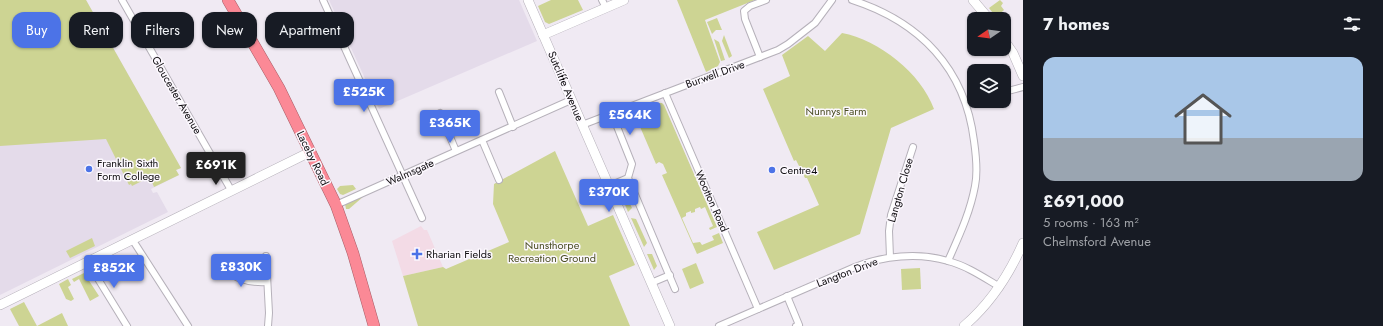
<!DOCTYPE html>
<meta charset="utf-8">
<style>
:root{--surface:#171b24;--page:#242831;--text:#f1f3f6;--muted:#9ea1a6;--line:#363941;--accent:#4c73e7}
body{margin:0;font-family:Jost,sans-serif;background:var(--page);color:var(--text);height:100vh;display:flex;flex-direction:column;font-size:15px;white-space:nowrap}
*{box-sizing:border-box;margin:0}
p{font-size:13px;color:var(--muted)}
.icon{flex:none;width:22px;height:22px;fill:none;stroke:currentColor;stroke-width:2;stroke-linecap:round;stroke-linejoin:round}
.map{position:relative;flex:1;overflow:hidden}
.details{display:flex;flex-direction:column;background:var(--surface);width:360px}
.details>*{flex:none}
.hud{position:absolute;left:12px;top:12px;width:380px;height:36px;display:flex;gap:8px}
.needle{width:26px;rotate:257deg}
.controls{position:absolute;left:967px;top:12px;display:grid;gap:8px}
.controls a{display:grid;place-items:center;width:44px;height:44px;border-radius:8px;background:var(--surface);box-shadow:0 1px 3px #0004;font-size:20px}
.price{position:absolute;translate:-50% -34px;padding:0 9px;border-radius:4px;background:var(--accent);color:#fff;font-size:13px;line-height:26px;filter:drop-shadow(0 1px 2px #0008)}
.price::after{content:'';position:absolute;left:50%;top:24px;width:12px;height:9px;margin-left:-6px;background:inherit;clip-path:polygon(0 0,100% 0,50% 100%)}
.price.selected{background:#222;color:#fff}
ul{padding:0;list-style:none}
li{display:grid;align-content:center;gap:8px;height:212px;padding:0 20px}
li+li{border-top:1px solid var(--line)}
li span{display:grid;place-items:center;height:124px;border-radius:12px;color:#555}
li>.icon{margin-inline-start:auto}
span .icon{width:72px;height:72px;fill:#fffc;stroke-width:1}
li b{font-size:17px}
h2{display:flex;justify-content:space-between;align-items:center;height:48px;padding:0 20px;font-size:17px}
.tag{padding:0 14px;border-radius:12px;background:var(--surface);box-shadow:0 1px 3px #0004;font-size:14px;line-height:36px}
.tag.selected{background:var(--accent);color:#fff}
main{display:flex;flex:1;min-height:0}
.map>svg:first-child{display:block}
</style>
<main>
<div class="map">
<svg width="1023" height="326" viewBox="0 0 1023 326">
<rect width="100%" height="100%" fill="#f0eaf3"/>
<g fill="#e4dbea">
<path d="M 0,0 L 86,0 L 181,168 L 176,170 L 179,175 L 151,189 L 153,193 L 157,192 L 168,212 L 0,295 Z"/>
<path d="M 329,0 L 519,0 L 537,41 L 379,109 Z"/>
</g>
<path fill="#f3dbe6" d="M 421,226 L 424,230 L 427,230 L 443,267 L 403,276 L 392,241 Z"/>
<g fill="#cdd493">
<path d="M 0,0 L 86,0 L 181,168 L 176,170 L 179,175 L 154,187 L 150,177 L 132,186 L 131,184 L 129,185 L 106,139 L 0,146 Z"/>
<path d="M 551,0 L 578,0 L 583,10 L 549,24 L 545,22 L 538,6 Z"/>
<path d="M 677,0 L 755,0 L 705,20 L 720,62 L 718,66 L 706,72 Z"/>
<path d="M 1000,0 L 1003,3 L 1001,6 L 1004,10 L 996,17 L 989,8 Z"/>
<path d="M 717,18 L 722,30 L 716,30 L 712,34 L 707,22 Z"/>
<path d="M 842,33 C 879,40 921,73 934,109 L 891,128 L 860,234 L 774,270 L 757,232 L 819,205 L 807,178 L 805,178 L 796,160 L 794,161 L 763,89 L 790,76 L 782,55 L 808,36 L 825,51 Z"/>
<path d="M 724,35 L 732,56 L 729,58 L 722,41 Z"/>
<path d="M 714,39 L 719,42 L 725,60 L 721,61 Z"/>
<path d="M 658,103 L 662,103 L 664,105 L 717,227 L 710,230 L 709,228 L 713,226 L 705,207 L 701,209 L 700,207 L 695,209 L 695,212 L 691,213 L 691,211 L 686,213 L 686,216 L 682,218 L 693,243 L 700,242 L 702,245 L 714,240 L 712,236 L 719,233 L 723,243 L 697,254 L 662,175 L 667,173 L 663,164 L 659,162 L 656,164 L 635,115 L 620,121 L 619,120 L 621,117 Z"/>
<path d="M 555,151 L 588,226 L 613,215 L 635,265 L 609,276 L 630,326 L 418,326 L 403,276 L 443,267 L 446,269 L 509,242 L 493,204 L 494,184 Z"/>
<path d="M 353,185 L 356,189 L 343,195 L 340,194 L 337,189 L 340,186 Z"/>
<path d="M 365,194 L 364,196 L 349,209 L 346,209 L 345,204 Z"/>
<path d="M 621,195 L 626,196 L 632,208 L 628,212 Z"/>
<path d="M 631,218 L 636,219 L 647,243 L 644,247 Z"/>
<path d="M 92,238 L 95,246 L 70,258 L 66,251 Z"/>
<path d="M 647,254 L 652,254 L 657,266 L 654,270 Z"/>
<path d="M 696,263 L 704,283 L 690,289 L 682,269 Z"/>
<path d="M 920,268 L 921,289 L 902,290 L 901,269 Z"/>
<path d="M 84,273 L 99,296 L 90,301 L 79,279 L 74,282 L 72,279 Z"/>
<path d="M 68,279 L 71,285 L 68,287 L 74,299 L 71,301 L 66,299 L 59,284 Z"/>
<path d="M 24,302 L 37,326 L 19,326 L 10,309 Z"/>
<path d="M 62,313 L 68,326 L 37,326 Z"/>
</g>
<g fill="none" stroke-linecap="round" stroke-linejoin="round">
<defs>
<g id="street">
<path d="M 122,0 L 231,190"/>
<path d="M 323,0 L 422,218"/>
<path d="M 602,0 L 606,8"/>
<path d="M 852,0 C 920,22 965,68 974,141 C 976,155 978,172 975,186 C 970,213 959,236 948,261"/>
<path d="M 760,57 L 745,19 L 744,11 L 750,6 L 766,0"/>
<path d="M 499,92 L 513,127"/>
<path d="M 1004,92 L 1023,87"/>
<path d="M 665,93 L 758,309"/>
<path d="M 966,104 L 975,101"/>
<path d="M 440,113 L 456,151"/>
<path d="M 612,114 L 632,164 L 628,178 L 675,289"/>
<path d="M 582,125 L 778,50 L 788,44 L 815,23 L 832,0"/>
<path d="M 482,140 L 499,180"/>
<path d="M 609,186 L 628,178"/>
<path d="M 336,205 L 571,100"/>
<path d="M 132,239 L 188,326"/>
<path d="M 266,256 L 269,313 L 268,326"/>
<path d="M 890,257 L 889,231 L 891,215 L 913,147"/>
<path d="M 87,261 L 127,326"/>
<path d="M 223,269 C 236,279 251,283 267,282"/>
<path d="M 651,283 L 670,275"/>
<path d="M 787,296 L 799,325 L 796,326"/>
<path d="M 719,326 L 855,267 C 883,256 918,252 948,261 C 967,266 983,277 1000,287"/>
</g>
<g id="secondary">
<path d="M 528,0 L 670,326"/>
<path d="M 973,0 L 989,19"/>
<path d="M 543,35 L 624,0"/>
<path d="M 1004,40 L 1013,53 L 1023,76"/>
<path d="M 0,305 L 310,152"/>
<path d="M 964,326 C 991,303 1009,275 1023,243"/>
</g>
<path id="highway" d="M 228,0 L 279,88 L 336,205 L 353,253 L 374,326"/>
</defs>
<use href="#street" stroke="#b6b1ba" stroke-width="8"/>
<use href="#secondary" stroke="#b6b1ba" stroke-width="10"/>
<use href="#highway" stroke="#a85e67" stroke-width="12"/>
<use href="#street" stroke="#fff" stroke-width="6"/>
<use href="#secondary" stroke="#fff" stroke-width="9"/>
<use href="#highway" stroke="#fb8996" stroke-width="11"/>
</g>
<g fill="#4c73e7" stroke="#fcf8fe" stroke-width="1.5">
<circle cx="89" cy="169" r="4"/>
<circle cx="772" cy="170" r="4"/>
<path d="M415 248h4v4h4v4h-4v4h-4v-4h-4v-4h4z"/>
</g>
<g text-anchor="middle" stroke-width="3" stroke-linejoin="round" paint-order="stroke">
<g font-size="11" fill="#0f0d10" stroke="#fcf8fe">
<text transform="translate(715 74) rotate(-20)" y="4">Burwell Drive</text>
<text transform="translate(566 86) rotate(67)" y="4">Sutcliffe Avenue</text>
<text transform="translate(177 95) rotate(60)" y="4">Gloucester Avenue</text>
<text transform="translate(313 158) rotate(64)" y="4">Laceby Road</text>
<text transform="translate(410 172) rotate(-24)" y="4">Walmsgate</text>
<text transform="translate(900 190) rotate(-74)" y="4">Langton Close</text>
<text transform="translate(712 201) rotate(66)" y="4">Wootton Road</text>
<text transform="translate(847 272) rotate(-21)" y="4">Langton Drive</text>
</g>
<g font-size="11" fill="#4a4d23" stroke="#fcf8fe">
<text x="836" y="115">Nunnys Farm</text>
<text x="552" y="249">Nunsthorpe<tspan x="552" dy="13">Recreation Ground</tspan></text>
</g>
<g font-size="11" fill="#0f0d10" stroke="#fcf8fe" text-anchor="start">
<text x="97" y="167">Franklin Sixth<tspan x="97" dy="13">Form College</tspan></text>
<text x="780" y="174">Centre4</text>
<text x="426" y="258">Rharian Fields</text>
</g>
</g>
</svg>
<div class="controls">
<a><svg class="needle" viewBox="-14 -14 28 28"><path d="M0-13l5 13h-10z" fill="#e53935"/><path d="M0 13l5-13h-10z" fill="#9ea1a6"/></svg></a>
<a><svg class="icon" aria-label="layers" viewBox="0 0 24 24"><path d="M12 4l9 5-9 5-9-5zM3 14l9 5 9-5"/></svg></a>
</div>
<b class="price" style="left:364px;top:113px">£525K</b>
<b class="price" style="left:630px;top:136px">£564K</b>
<b class="price" style="left:450px;top:144px">£365K</b>
<b class="price selected" style="left:216px;top:186px">£691K</b>
<b class="price" style="left:609px;top:213px">£370K</b>
<b class="price" style="left:241px;top:288px">£830K</b>
<b class="price" style="left:114px;top:289px">£852K</b>
<div class="hud">
<a class="tag selected">Buy</a>
<a class="tag">Rent</a>
<a class="tag">Filters</a>
<a class="tag">New</a>
<a class="tag">Apartment</a>
</div>
</div>
<section class="details">
<h2>7 homes<svg class="icon" aria-label="filters" viewBox="0 0 24 24"><path d="M4 7h16M4 17h16"/><circle cx="9" cy="7" r="2"/><circle cx="15" cy="17" r="2"/></svg></h2>
<ul>
<li><span style="background:linear-gradient(#a9c7e8 65%,#9aa5b1 0)"><svg class="icon" aria-label="home" viewBox="0 0 24 24"><path d="M3 11l9-7 9 7M6 9v11h12V9"/></svg></span><div><b>£691,000</b><p>5 rooms · 163 m²</p><p>Chelmsford Avenue</p></div></li>
</ul>
</section>
</main>
